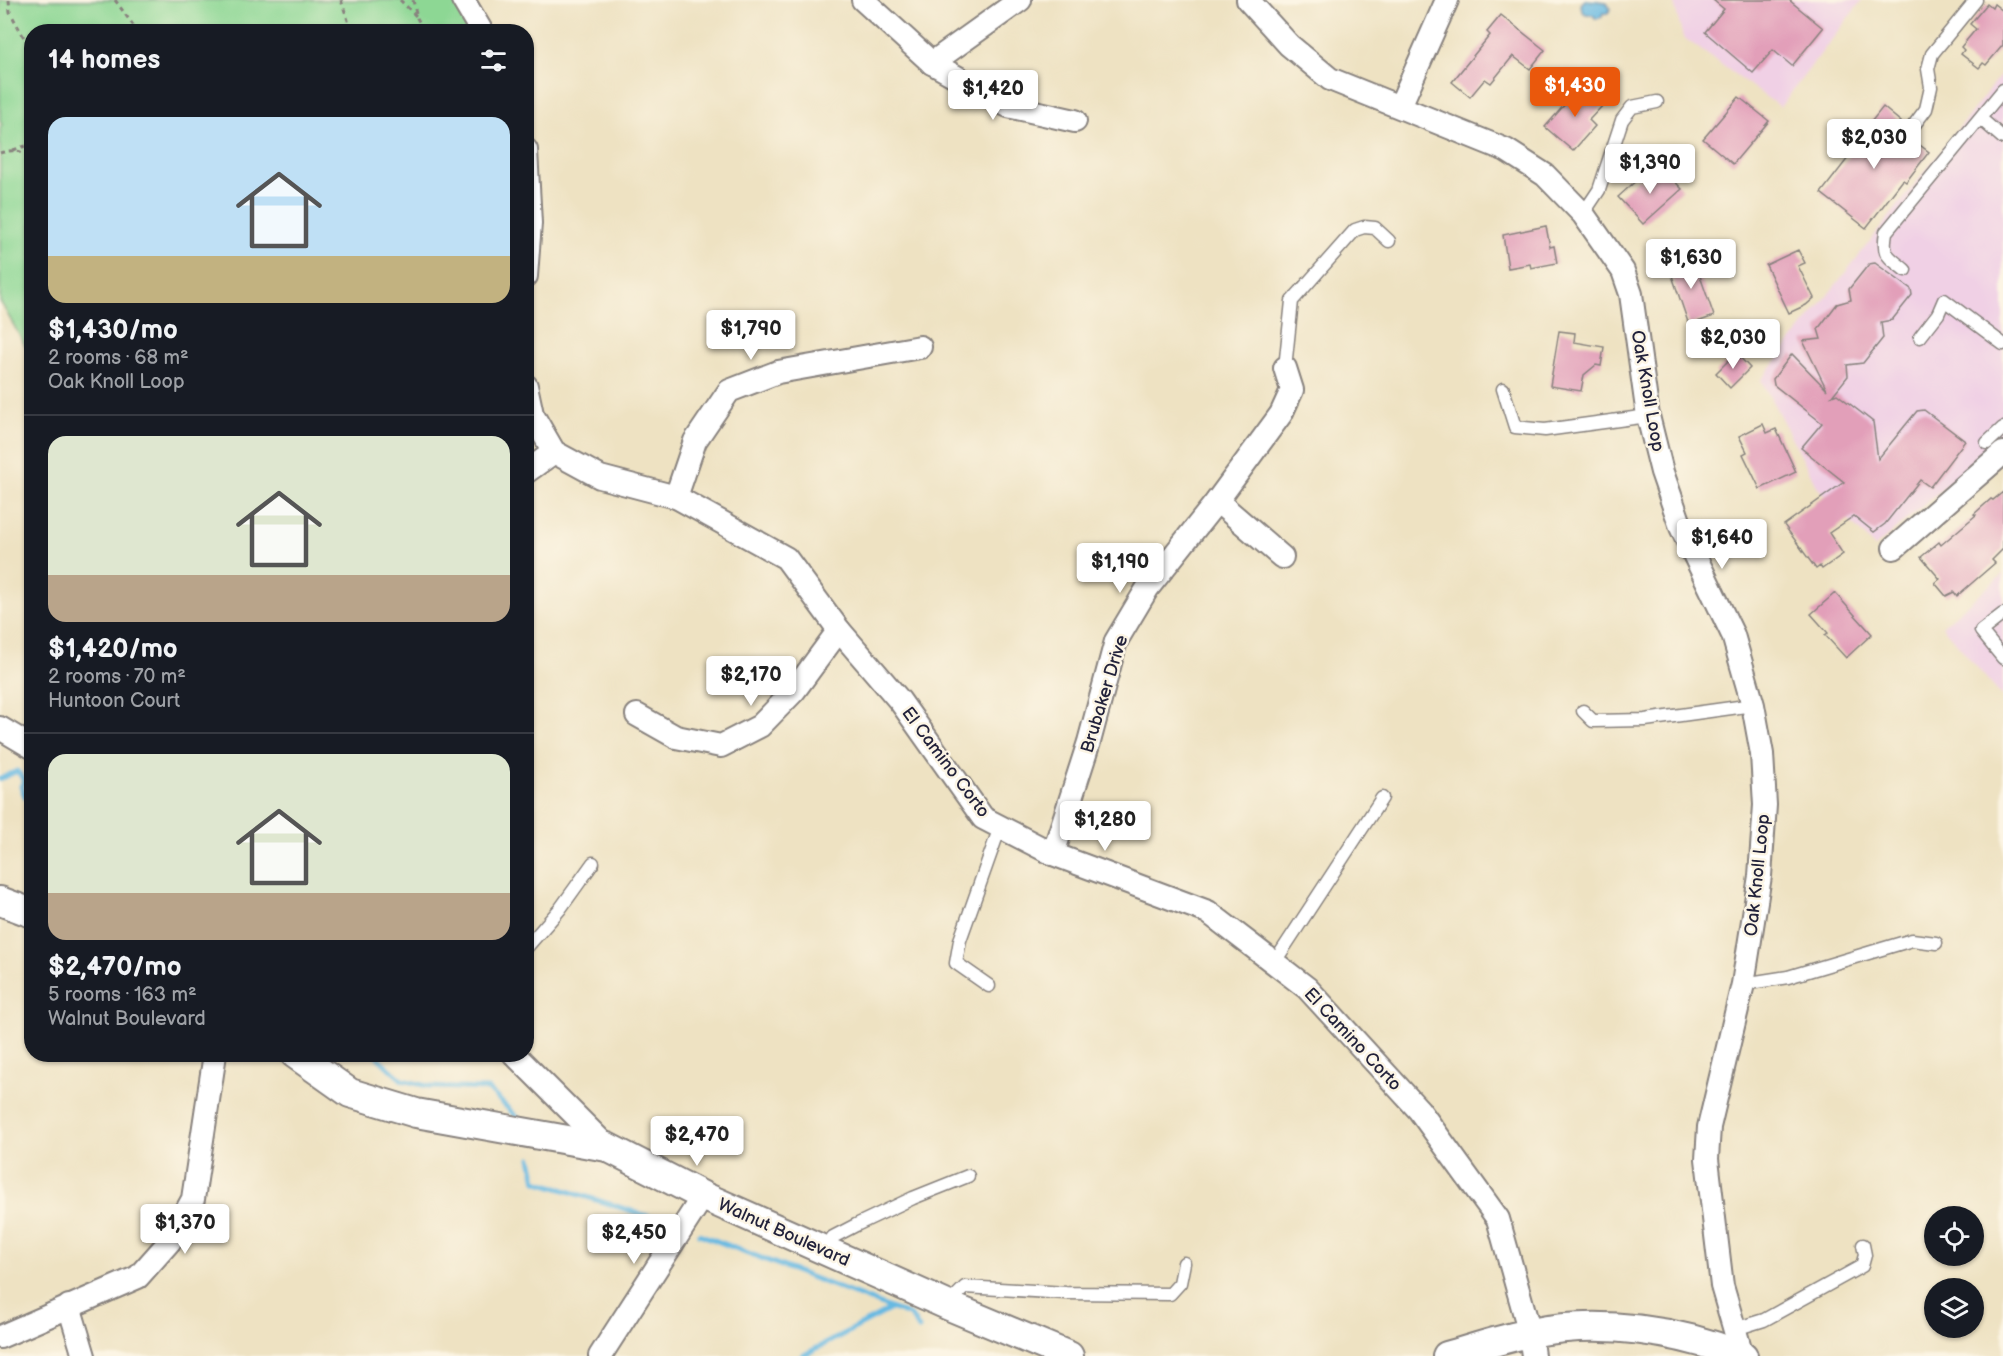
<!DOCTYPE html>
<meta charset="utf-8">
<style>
:root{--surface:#171b24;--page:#20242c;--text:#f1f3f6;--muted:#9ea1a6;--line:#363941;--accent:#ea580c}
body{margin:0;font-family:"Balsamiq Sans",sans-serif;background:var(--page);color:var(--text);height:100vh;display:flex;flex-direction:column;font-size:22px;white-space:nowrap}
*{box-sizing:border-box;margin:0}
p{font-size:20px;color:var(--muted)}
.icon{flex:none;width:33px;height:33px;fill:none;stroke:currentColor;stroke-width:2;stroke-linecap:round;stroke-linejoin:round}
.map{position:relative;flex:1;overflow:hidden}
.details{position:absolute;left:24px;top:24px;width:510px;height:1038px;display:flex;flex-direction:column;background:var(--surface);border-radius:24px;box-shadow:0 2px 4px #0004}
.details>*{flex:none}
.buttons{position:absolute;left:1924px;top:1206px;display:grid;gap:12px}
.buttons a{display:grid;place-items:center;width:60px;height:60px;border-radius:50%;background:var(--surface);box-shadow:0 2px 4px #0004;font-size:30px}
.price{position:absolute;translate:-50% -51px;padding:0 14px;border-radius:6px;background:#fff;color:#222;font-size:20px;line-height:39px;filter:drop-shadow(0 2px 3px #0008)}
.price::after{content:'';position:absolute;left:50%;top:36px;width:18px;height:14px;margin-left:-9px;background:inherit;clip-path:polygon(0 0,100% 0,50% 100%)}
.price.active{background:var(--accent);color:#fff}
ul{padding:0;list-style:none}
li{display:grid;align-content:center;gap:12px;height:318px;padding:0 24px}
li+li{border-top:2px solid var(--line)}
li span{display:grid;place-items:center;height:186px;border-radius:18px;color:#555}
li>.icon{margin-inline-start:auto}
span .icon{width:108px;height:108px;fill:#fffc;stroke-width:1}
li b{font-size:26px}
h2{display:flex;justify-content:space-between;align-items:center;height:72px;padding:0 24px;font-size:26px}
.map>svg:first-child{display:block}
</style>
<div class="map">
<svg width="2003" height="1356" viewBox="0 0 2003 1356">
<rect width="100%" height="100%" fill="#fcf5e5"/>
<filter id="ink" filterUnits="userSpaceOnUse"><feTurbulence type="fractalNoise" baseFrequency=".0167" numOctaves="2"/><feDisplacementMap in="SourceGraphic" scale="12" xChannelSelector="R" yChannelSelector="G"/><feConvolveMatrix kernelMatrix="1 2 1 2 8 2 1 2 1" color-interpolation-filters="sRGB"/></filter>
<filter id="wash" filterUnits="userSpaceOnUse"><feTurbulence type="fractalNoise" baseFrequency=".008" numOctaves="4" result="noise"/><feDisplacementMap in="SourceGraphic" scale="24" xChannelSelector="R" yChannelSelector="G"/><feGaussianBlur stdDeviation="1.35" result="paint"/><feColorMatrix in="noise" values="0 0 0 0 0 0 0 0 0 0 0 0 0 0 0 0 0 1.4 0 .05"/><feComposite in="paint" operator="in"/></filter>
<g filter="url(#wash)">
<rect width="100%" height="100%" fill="#eee2c2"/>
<g fill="#f0d0e5">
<path d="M 1673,0 L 1862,0 L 1780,107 L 1683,37 Z"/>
<path d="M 2003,72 L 2003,437 L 1875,547 L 1818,488 L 1761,380 Z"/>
<path d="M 2003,574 L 2003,698 L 1942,626 Z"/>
</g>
<path fill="#8dd794" stroke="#587c68" stroke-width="1.5" d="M 0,0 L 463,0 L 482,31 L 32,32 L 31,350 L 26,347 L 0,301 L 0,127 L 2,125 L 0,121 Z"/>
<path fill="#66b9e2" stroke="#446e8e" stroke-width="1.5" d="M 1585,0 L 1606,2 L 1611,9 L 1607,14 L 1603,13 L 1602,17 L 1596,19 L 1593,15 L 1586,14 L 1582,11 L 1581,4 Z"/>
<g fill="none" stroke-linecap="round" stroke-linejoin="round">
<g stroke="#66b9e2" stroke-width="5">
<path d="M 0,779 L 17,771 L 25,781 L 21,786 L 25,796 L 32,800"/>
<path d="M 374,1054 L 402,1080 L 432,1087 L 488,1089 L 518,1118"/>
<path d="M 531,1158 L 536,1181 L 676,1225"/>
<path d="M 699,1234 L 911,1316 L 919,1329"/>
<path d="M 802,1356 L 891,1309"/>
</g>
</g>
<g id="blocks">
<g fill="#e29fb9">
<path d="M 1713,0 L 1789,0 L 1823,28 L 1792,66 L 1773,50 L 1753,73 L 1705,32 L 1724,9 Z"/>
<path d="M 1987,4 L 1992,8 L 1994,4 L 2003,11 L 2003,45 L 1986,65 L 1983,63 L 1979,68 L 1961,54 L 1964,50 L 1961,47 L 1976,29 L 1970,24 Z"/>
<path d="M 1501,15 L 1545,50 L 1530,69 L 1513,56 L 1491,83 L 1485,79 L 1470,97 L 1452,82 L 1490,35 L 1487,32 Z"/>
<path d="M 1582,85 L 1604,104 L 1589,120 L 1595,126 L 1573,151 L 1545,127 Z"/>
<path d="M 1739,97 L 1769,121 L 1733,164 L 1703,139 Z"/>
<path d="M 1883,107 L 1901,122 L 1897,128 L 1900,130 L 1897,137 L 1900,143 L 1908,145 L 1913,140 L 1929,152 L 1906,182 L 1903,180 L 1866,228 L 1821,193 L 1862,140 L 1859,137 Z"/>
<path d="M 1662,168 L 1682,189 L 1643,224 L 1618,197 L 1639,178 L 1645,185 Z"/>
<path d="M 1546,226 L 1550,247 L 1554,246 L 1557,263 L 1531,268 L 1530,264 L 1508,268 L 1503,235 Z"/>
<path d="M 1798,250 L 1805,263 L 1798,266 L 1814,298 L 1806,305 L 1789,313 L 1766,265 Z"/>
<path d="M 1693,256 L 1714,316 L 1689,325 L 1668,264 Z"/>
<path d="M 1875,263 L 1911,289 L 1912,295 L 1892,320 L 1881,322 L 1883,338 L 1863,363 L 1847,365 L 1848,376 L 1832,396 L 1837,394 L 1873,422 L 1878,459 L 1917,411 L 1924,410 L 1965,441 L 1930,487 L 1920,480 L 1885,524 L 1874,532 L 1854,516 L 1829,533 L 1843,554 L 1822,569 L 1820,566 L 1816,569 L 1784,525 L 1844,482 L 1801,448 L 1822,423 L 1774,385 L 1773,379 L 1792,354 L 1827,390 L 1803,341 L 1821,339 L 1818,329 L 1837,304 L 1851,300 L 1849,289 L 1869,264 Z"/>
<path d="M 1559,331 L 1575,333 L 1574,342 L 1604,347 L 1601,366 L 1596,365 L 1584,375 L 1581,391 L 1550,386 Z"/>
<path d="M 1736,353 L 1750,368 L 1730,388 L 1716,373 Z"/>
<path d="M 1763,424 L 1767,433 L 1776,429 L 1796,472 L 1760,489 L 1743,454 L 1747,452 L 1739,436 Z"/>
<path d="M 2003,492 L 2003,549 L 1992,560 L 1995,563 L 1957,596 L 1954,592 L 1946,596 L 1935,583 L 1940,579 L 1921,557 L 1939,542 L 1941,545 L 1976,515 L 1974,514 L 1991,499 L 1993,500 Z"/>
<path d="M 1835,593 L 1872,634 L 1846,658 L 1825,635 L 1828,633 L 1811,614 Z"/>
</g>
</g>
</g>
<g filter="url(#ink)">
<use href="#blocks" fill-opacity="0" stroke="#88827e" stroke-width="1.5"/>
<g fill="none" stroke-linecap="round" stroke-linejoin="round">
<defs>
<g id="service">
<path d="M 1981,119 L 2003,138"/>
<path d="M 1905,137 L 1926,109 L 1931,87 L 1928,69 L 1932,54 L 1976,0"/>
<path d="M 1583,214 L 1599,190 L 1622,120 L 1632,107 L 1657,102"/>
<path d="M 1905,270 C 1887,255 1882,256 1886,232 L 2003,90"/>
<path d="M 1920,337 L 1938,314 L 1944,300 L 2003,344"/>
<path d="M 1285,368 L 1292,301 L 1355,230 L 1364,227 L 1375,228 L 1389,241"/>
<path d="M 1503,389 L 1515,427 L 1545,430 L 1648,416"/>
<path d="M 1987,443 L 2003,428"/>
<path d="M 2003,614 L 1981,631 L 2003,658"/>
<path d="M 1583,711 L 1593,721 L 1645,720 L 1753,705"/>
<path d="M 526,948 L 560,909 L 593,863"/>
<path d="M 1274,963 L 1382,798"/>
<path d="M 1743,984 L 1788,977 L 1912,940 L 1936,943"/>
<path d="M 989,986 L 956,963 L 960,940 L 1000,827"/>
<path d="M 824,1250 L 833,1237 L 856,1225 L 913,1198 L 968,1176"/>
<path d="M 948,1304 L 965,1287 L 1066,1293 L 1170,1294 L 1180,1283 L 1184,1263"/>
<path d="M 1735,1329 L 1764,1320 L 1862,1266 L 1865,1255 L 1863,1245"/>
</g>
<g id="minor">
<path d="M 463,0 L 482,32"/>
<path d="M 863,0 L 932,63 L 1008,106 L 1075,121"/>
<path d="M 1248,0 L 1289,45 L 1330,79 L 1506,150 L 1545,175 L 1583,214 L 1623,271 L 1631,294 L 1648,416 L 1662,472 L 1681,527 L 1733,635 L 1753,705 L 1762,754 L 1765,805 L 1760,876 L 1743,984 L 1709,1127 L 1707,1159 L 1722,1286 L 1742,1355"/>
<path d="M 932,63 L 1020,0"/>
<path d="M 1400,106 L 1447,0"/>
<path d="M 526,150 L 530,223 L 526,276"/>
<path d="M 526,386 L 532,414 L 554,452 L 600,477 L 676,497 L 786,558 L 839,630 L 900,701 L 983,818 L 1053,854 L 1208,912 L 1307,988 L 1419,1110 L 1498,1219 L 1530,1333 L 1533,1356"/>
<path d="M 526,472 L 554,452"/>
<path d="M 676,497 L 695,441 L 729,391 L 778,372 L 920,347"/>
<path d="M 1217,501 L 1282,557"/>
<path d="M 1894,548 L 2003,453"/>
<path d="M 637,715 L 676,737 L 721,746 L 760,726 L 794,691 L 839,630"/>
<path d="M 0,728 L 32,747"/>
<path d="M 1053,854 L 1089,742 L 1116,641 L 1147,589 L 1217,501 L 1281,414 L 1292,390 L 1285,368"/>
<path d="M 514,1054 L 607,1147"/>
<path d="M 69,1306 L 84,1356"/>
<path d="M 0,1337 L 138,1277 L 170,1241 L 193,1199 L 215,1054"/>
<path d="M 600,1356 L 703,1196"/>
</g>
<g id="tertiary">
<path d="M 0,901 L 32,913"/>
<path d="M 295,1054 L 350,1093 L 416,1113 L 607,1147 L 703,1196 L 947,1305 L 1069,1356"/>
<path d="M 1447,1356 C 1475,1348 1503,1338 1531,1333 C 1602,1319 1676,1330 1743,1356"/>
</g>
</defs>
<use href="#service" stroke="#88827e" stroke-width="15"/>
<use href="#minor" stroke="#88827e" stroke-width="26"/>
<use href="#tertiary" stroke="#88827e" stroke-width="32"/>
<g stroke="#88827e" stroke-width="3" stroke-dasharray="4.5 4.5" stroke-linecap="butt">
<path d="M 9,0 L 10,12 L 32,52"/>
<path d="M 115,0 L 138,32"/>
<path d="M 341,0 L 352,32"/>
<path d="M 400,0 L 416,16"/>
<path d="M 413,0 L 417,18 L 425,32"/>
<path d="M 13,150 L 32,144"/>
<path d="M 0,153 C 13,149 21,150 32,159"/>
</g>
<use href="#service" stroke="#fff" stroke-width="12"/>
<use href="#minor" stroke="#fff" stroke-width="22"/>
<use href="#tertiary" stroke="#fff" stroke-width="28"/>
</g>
</g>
<g text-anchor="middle" stroke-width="5" stroke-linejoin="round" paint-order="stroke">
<g font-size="18" fill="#22223b" stroke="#fcf5e5">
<text transform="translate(1648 391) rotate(80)" y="6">Oak Knoll Loop</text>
<text transform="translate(1104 694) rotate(-73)" y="6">Brubaker Drive</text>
<text transform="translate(946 762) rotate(53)" y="6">El Camino Corto</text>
<text transform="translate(1757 875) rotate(-84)" y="6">Oak Knoll Loop</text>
<text transform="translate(1353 1039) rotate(47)" y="6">El Camino Corto</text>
<text transform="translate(784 1232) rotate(24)" y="6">Walnut Boulevard</text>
</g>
</g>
</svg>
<div class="buttons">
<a><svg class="icon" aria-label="locate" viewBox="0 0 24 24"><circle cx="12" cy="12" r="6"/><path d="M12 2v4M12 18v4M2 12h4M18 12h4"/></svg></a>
<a><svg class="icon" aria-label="layers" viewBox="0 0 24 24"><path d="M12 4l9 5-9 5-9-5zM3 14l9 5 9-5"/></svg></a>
</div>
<b class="price active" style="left:1575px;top:118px">$1,430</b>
<b class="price" style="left:993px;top:121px">$1,420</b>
<b class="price" style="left:1874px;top:170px">$2,030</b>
<b class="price" style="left:1650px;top:195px">$1,390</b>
<b class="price" style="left:1691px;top:290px">$1,630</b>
<b class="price" style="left:751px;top:361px">$1,790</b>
<b class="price" style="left:1733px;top:370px">$2,030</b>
<b class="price" style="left:1722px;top:570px">$1,640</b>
<b class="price" style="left:1120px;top:594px">$1,190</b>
<b class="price" style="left:751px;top:707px">$2,170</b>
<b class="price" style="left:1105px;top:852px">$1,280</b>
<b class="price" style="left:697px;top:1167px">$2,470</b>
<b class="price" style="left:185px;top:1255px">$1,370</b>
<b class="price" style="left:634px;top:1265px">$2,450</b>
<section class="details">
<h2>14 homes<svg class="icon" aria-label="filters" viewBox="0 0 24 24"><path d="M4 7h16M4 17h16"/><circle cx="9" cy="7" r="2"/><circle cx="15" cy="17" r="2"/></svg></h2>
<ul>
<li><span style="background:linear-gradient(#bfe0f5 75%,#c2b280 0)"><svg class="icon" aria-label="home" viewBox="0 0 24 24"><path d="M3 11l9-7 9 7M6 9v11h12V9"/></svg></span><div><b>$1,430/mo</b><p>2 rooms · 68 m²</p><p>Oak Knoll Loop</p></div></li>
<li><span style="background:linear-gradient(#dfe7d0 75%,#b9a48a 0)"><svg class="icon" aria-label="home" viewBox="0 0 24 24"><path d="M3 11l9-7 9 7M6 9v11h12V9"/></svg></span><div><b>$1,420/mo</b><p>2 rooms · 70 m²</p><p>Huntoon Court</p></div></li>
<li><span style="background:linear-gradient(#dfe7d0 75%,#b9a48a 0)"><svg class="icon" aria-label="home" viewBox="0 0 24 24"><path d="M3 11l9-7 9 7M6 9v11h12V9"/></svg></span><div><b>$2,470/mo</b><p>5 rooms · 163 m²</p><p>Walnut Boulevard</p></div></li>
</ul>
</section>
</div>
